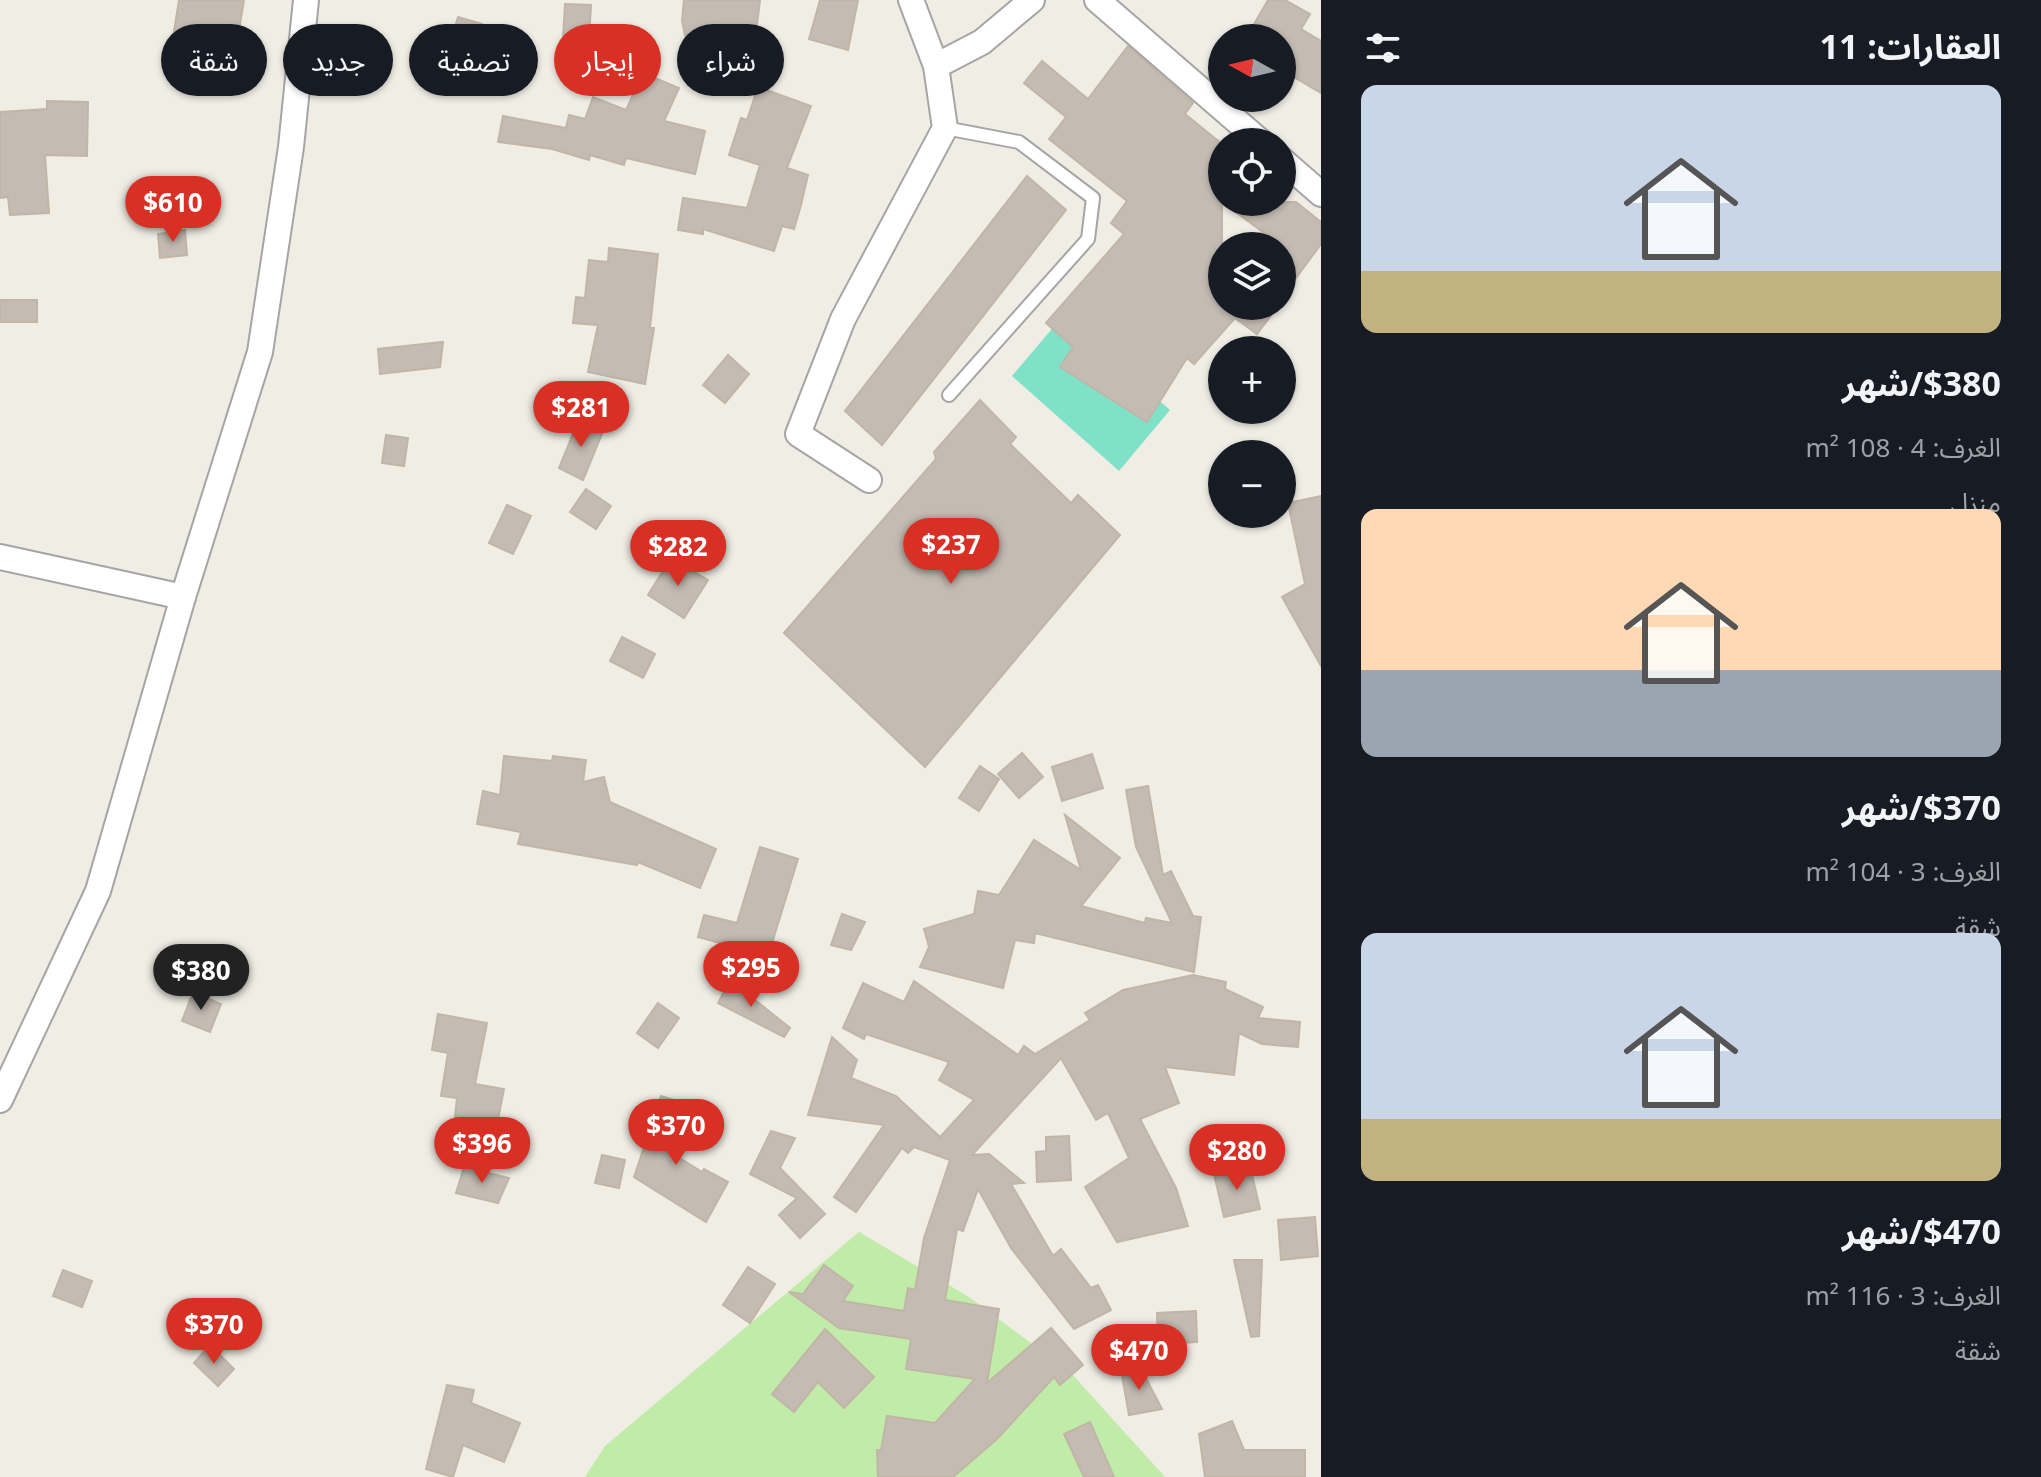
<!DOCTYPE html>
<html lang="ar">
<meta charset="utf-8">
<style>
:root{--surface:#171b24;--page:#242831;--text:#f1f3f6;--muted:#9ea1a6;--accent:#d93025}
body{margin:0;font-family:"Noto Sans","Noto Sans Arabic",sans-serif;background:var(--page);color:var(--text);direction:rtl;height:100vh;display:flex;flex-direction:column;font-size:30px;white-space:nowrap}
*{box-sizing:border-box;margin:0}
p{font-size:26px;color:var(--muted)}
.icon{flex:none;width:44px;height:44px;fill:none;stroke:currentColor;stroke-width:2;stroke-linecap:round;stroke-linejoin:round}
.map{position:relative;flex:1;overflow:hidden;direction:ltr}
.drawer{display:flex;flex-direction:column;background:var(--surface);width:720px}
.drawer>*{flex:none}
.guide{position:absolute;left:24px;top:24px;width:760px;height:72px;direction:rtl;display:flex;gap:16px}
.needle{width:52px;rotate:278deg}
.controls{position:absolute;left:1208px;top:24px;display:grid;gap:16px}
.controls a{display:grid;place-items:center;width:88px;height:88px;border-radius:50%;background:var(--surface);box-shadow:0 2px 6px #0004;font-size:40px}
.price{position:absolute;translate:-50% -68px;padding:0 18px;border-radius:28px;background:var(--accent);color:#fff;font-size:26px;line-height:52px;filter:drop-shadow(0 2px 4px #0008)}
.price::after{content:'';position:absolute;left:50%;top:48px;width:24px;height:18px;margin-left:-12px;background:inherit;clip-path:polygon(0 0,100% 0,50% 100%)}
.price.on{background:#222;color:#fff}
ul{padding:0;list-style:none}
li{display:grid;align-content:center;gap:16px;height:424px;padding:0 40px}
li span{display:grid;place-items:center;height:248px;border-radius:16px;color:#555}
li>.icon{margin-inline-start:auto}
span .icon{width:144px;height:144px;fill:#fffc;stroke-width:1}
li b{font-size:34px}
h2{display:flex;justify-content:space-between;align-items:center;height:96px;padding:0 40px;font-size:34px}
.tag{padding:0 28px;border-radius:36px;background:var(--surface);box-shadow:0 2px 6px #0004;font-size:28px;line-height:72px}
.tag.on{background:var(--accent);color:#fff}
main{display:flex;flex:1;min-height:0}
.map>svg:first-child{display:block}
</style>
<main>
<section class="drawer">
<h2>العقارات: 11<svg class="icon" aria-label="filters" viewBox="0 0 24 24"><path d="M4 7h16M4 17h16"/><circle cx="9" cy="7" r="2"/><circle cx="15" cy="17" r="2"/></svg></h2>
<ul>
<li><span style="background:linear-gradient(#c9d6e8 75%,#c2b280 0)"><svg class="icon" aria-label="home" viewBox="0 0 24 24"><path d="M3 11l9-7 9 7M6 9v11h12V9"/></svg></span><div><b>$380/شهر</b><p>الغرف: 4 · 108 m²</p><p>منزل</p></div></li>
<li><span style="background:linear-gradient(#ffd9b3 65%,#9aa5b1 0)"><svg class="icon" aria-label="home" viewBox="0 0 24 24"><path d="M3 11l9-7 9 7M6 9v11h12V9"/></svg></span><div><b>$370/شهر</b><p>الغرف: 3 · 104 m²</p><p>شقة</p></div></li>
<li><span style="background:linear-gradient(#c9d6e8 75%,#c2b280 0)"><svg class="icon" aria-label="home" viewBox="0 0 24 24"><path d="M3 11l9-7 9 7M6 9v11h12V9"/></svg></span><div><b>$470/شهر</b><p>الغرف: 3 · 116 m²</p><p>شقة</p></div></li>
</ul>
</section>
<div class="map">
<svg width="1321" height="1477" viewBox="0 0 1321 1477">
<rect width="100%" height="100%" fill="#efede4"/>
<path fill="#c1eba8" d="M 859,1232 L 969,1297 L 1071,1373 L 1165,1477 L 585,1477 L 605,1446 Z"/>
<path fill="#7fe1c7" d="M 1062,317 L 1170,410 L 1119,471 L 1012,376 Z"/>
<g fill="#c4bcb3" stroke="#c1b5a6" stroke-width="2">
<path d="M 179,0 L 244,0 L 236,48 L 173,38 Z"/>
<path d="M 684,0 L 760,0 L 754,49 L 728,46 L 689,54 L 682,21 Z"/>
<path d="M 820,0 L 858,0 L 848,50 L 809,39 Z"/>
<path d="M 1268,0 L 1285,0 L 1310,14 L 1301,29 L 1321,41 L 1321,93 L 1282,70 L 1282,38 L 1246,38 Z"/>
<path d="M 565,4 L 591,5 L 589,39 L 563,38 Z"/>
<path d="M 458,17 L 482,24 L 476,46 L 487,50 L 478,81 L 442,70 Z"/>
<path d="M 1128,46 L 1193,103 L 1185,114 L 1222,144 L 1222,202 L 1296,202 L 1321,222 L 1321,244 L 1282,297 L 1282,246 L 1222,202 L 1222,306 L 1278,306 L 1257,334 L 1235,318 L 1194,364 L 1187,358 L 1147,422 L 1060,367 L 1073,347 L 1046,323 L 1124,234 L 1111,223 L 1127,201 L 1049,139 L 1066,117 L 1024,83 L 1042,61 L 1088,99 Z"/>
<path d="M 643,73 L 679,88 L 664,121 L 705,131 L 695,174 L 626,158 L 624,165 L 590,155 L 589,160 L 552,149 L 498,142 L 503,116 L 566,128 L 569,115 L 585,119 L 593,97 L 626,110 Z"/>
<path d="M 758,87 L 811,106 L 787,168 L 808,175 L 801,205 L 794,229 L 782,226 L 774,251 L 703,229 L 703,234 L 678,230 L 683,198 L 747,208 L 760,165 L 729,155 L 741,118 L 747,120 Z"/>
<path d="M 47,101 L 88,102 L 87,156 L 45,155 L 49,213 L 10,215 L 8,197 L 0,198 L 0,112 L 47,109 Z"/>
<path d="M 1027,176 L 1066,210 L 882,445 L 845,411 Z"/>
<path d="M 185,230 L 187,255 L 160,258 L 158,234 Z"/>
<path d="M 609,248 L 658,254 L 650,328 L 654,328 L 645,384 L 588,372 L 598,325 L 573,323 L 576,297 L 585,298 L 589,260 L 608,262 Z"/>
<rect x="0" y="300" width="37" height="22"/>
<path d="M 443,342 L 440,367 L 380,374 L 378,349 Z"/>
<path d="M 728,355 L 749,374 L 725,403 L 703,385 Z"/>
<path d="M 980,400 L 1016,437 L 1010,444 L 1071,503 L 1078,495 L 1120,535 L 925,767 L 784,633 L 936,459 L 934,452 Z"/>
<path d="M 579,419 L 604,429 L 583,480 L 559,468 Z"/>
<path d="M 386,435 L 408,438 L 404,466 L 382,463 Z"/>
<path d="M 586,489 L 611,506 L 596,529 L 570,512 Z"/>
<path d="M 1321,496 L 1321,666 L 1282,597 L 1305,584 L 1288,503 Z"/>
<path d="M 507,505 L 531,516 L 513,554 L 489,543 Z"/>
<path d="M 671,558 L 708,580 L 684,618 L 648,595 Z"/>
<path d="M 622,637 L 655,654 L 643,678 L 610,661 Z"/>
<path d="M 1022,753 L 1043,777 L 1019,798 L 998,774 Z"/>
<path d="M 1092,754 L 1103,788 L 1062,801 L 1052,767 Z"/>
<path d="M 504,756 L 552,761 L 553,756 L 586,760 L 583,782 L 604,777 L 610,802 L 716,849 L 700,888 L 638,862 L 637,865 L 518,844 L 521,832 L 477,824 L 483,791 L 500,795 Z"/>
<path d="M 980,766 L 999,779 L 979,811 L 959,798 Z"/>
<path d="M 1148,786 L 1163,875 L 1171,871 L 1193,916 L 1201,917 L 1194,972 L 1035,933 L 1034,943 L 1015,940 L 1003,988 L 920,967 L 929,947 L 924,929 L 974,914 L 978,891 L 999,895 L 1034,840 L 1081,870 L 1065,815 L 1120,858 L 1081,906 L 1145,923 L 1146,918 L 1172,923 L 1136,847 L 1126,790 Z"/>
<path d="M 760,847 L 798,859 L 768,956 L 698,937 L 704,915 L 737,923 Z"/>
<path d="M 842,914 L 865,922 L 851,950 L 831,945 Z"/>
<path d="M 1193,975 L 1226,982 L 1225,989 L 1263,1007 L 1258,1018 L 1300,1022 L 1298,1047 L 1262,1044 L 1239,1033 L 1234,1075 L 1165,1067 L 1179,1103 L 1140,1119 L 1176,1188 L 1188,1226 L 1117,1242 L 1085,1187 L 1129,1158 L 1108,1113 L 1096,1120 L 1061,1058 L 972,1155 L 989,1154 L 1024,1183 L 1011,1184 L 1053,1256 L 1061,1249 L 1091,1288 L 1098,1285 L 1111,1310 L 1074,1329 L 1011,1248 L 978,1189 L 963,1231 L 957,1229 L 945,1300 L 999,1309 L 987,1383 L 1051,1328 L 1083,1365 L 1060,1385 L 1054,1377 L 997,1439 L 953,1477 L 878,1477 L 877,1450 L 881,1450 L 887,1416 L 935,1423 L 975,1379 L 906,1369 L 911,1339 L 839,1328 L 789,1292 L 803,1294 L 824,1265 L 853,1286 L 843,1301 L 904,1311 L 908,1288 L 915,1290 L 924,1238 L 950,1160 L 914,1147 L 908,1153 L 902,1148 L 856,1212 L 834,1197 L 884,1125 L 808,1115 L 832,1037 L 857,1060 L 851,1078 L 896,1096 L 940,1137 L 974,1100 L 939,1080 L 949,1062 L 866,1034 L 864,1039 L 843,1028 L 863,983 L 904,1002 L 914,981 L 1018,1055 L 1024,1046 L 1035,1054 L 1090,1020 L 1085,1013 L 1123,990 Z"/>
<path d="M 730,980 L 790,1028 L 784,1037 L 718,1003 Z"/>
<path d="M 193,992 L 221,1004 L 210,1032 L 182,1021 Z"/>
<path d="M 658,1003 L 679,1018 L 658,1048 L 637,1033 Z"/>
<path d="M 438,1014 L 487,1023 L 475,1084 L 504,1089 L 497,1124 L 455,1117 L 457,1098 L 441,1096 L 448,1053 L 432,1050 Z"/>
<path d="M 661,1096 L 683,1103 L 667,1150 L 702,1172 L 704,1169 L 728,1182 L 706,1222 L 634,1177 Z"/>
<path d="M 771,1131 L 795,1138 L 780,1168 L 825,1214 L 800,1238 L 779,1215 L 797,1198 L 750,1174 Z"/>
<path d="M 1069,1136 L 1071,1180 L 1037,1182 L 1036,1152 L 1046,1151 L 1046,1137 Z"/>
<path d="M 602,1155 L 625,1160 L 619,1188 L 595,1183 Z"/>
<path d="M 1250,1166 L 1260,1209 L 1224,1217 L 1214,1174 Z"/>
<path d="M 464,1167 L 509,1178 L 498,1203 L 456,1193 Z"/>
<path d="M 1315,1217 L 1318,1256 L 1281,1260 L 1278,1220 Z"/>
<path d="M 1234,1260 L 1262,1260 L 1259,1336 L 1251,1337 Z"/>
<path d="M 748,1267 L 775,1284 L 750,1323 L 723,1305 Z"/>
<path d="M 63,1270 L 92,1281 L 82,1307 L 53,1296 Z"/>
<path d="M 1196,1311 L 1197,1342 L 1158,1344 L 1157,1313 Z"/>
<path d="M 825,1329 L 874,1377 L 844,1408 L 818,1382 L 794,1412 L 772,1394 Z"/>
<path d="M 210,1345 L 234,1369 L 218,1386 L 194,1363 Z"/>
<path d="M 1140,1367 L 1162,1409 L 1129,1415 L 1121,1370 Z"/>
<path d="M 447,1385 L 474,1390 L 471,1403 L 520,1423 L 504,1462 L 463,1445 L 453,1477 L 426,1469 Z"/>
<path d="M 1232,1421 L 1244,1450 L 1305,1450 L 1305,1477 L 1205,1477 L 1199,1434 Z"/>
<path d="M 1090,1422 L 1114,1477 L 1084,1477 L 1064,1434 Z"/>
</g>
<g fill="none" stroke-linecap="round" stroke-linejoin="round">
<defs>
<path id="lane" d="M 945,128 L 1019,142 L 1093,198 L 1088,239 L 949,395"/>
<g id="street">
<path d="M 1097,0 L 1261,142"/>
<path d="M 936,66 L 982,42 L 1032,0"/>
<path d="M 1282,160 L 1321,194"/>
<path d="M 869,480 L 798,434 L 843,319 L 945,128 L 936,66 L 911,0"/>
<path d="M 0,557 L 183,597"/>
<path d="M 0,1100 L 98,891 L 183,597 L 260,352 L 291,147 L 306,0"/>
</g>
</defs>
<use href="#lane" stroke="#a5a5a5" stroke-width="16"/>
<use href="#street" stroke="#a5a5a5" stroke-width="28"/>
<use href="#lane" stroke="#fff" stroke-width="12"/>
<use href="#street" stroke="#fff" stroke-width="24"/>
</g>
</svg>
<div class="controls">
<a><svg class="needle" viewBox="-14 -14 28 28"><path d="M0-13l5 13h-10z" fill="#e53935"/><path d="M0 13l5-13h-10z" fill="#9ea1a6"/></svg></a>
<a><svg class="icon" aria-label="locate" viewBox="0 0 24 24"><circle cx="12" cy="12" r="6"/><path d="M12 2v4M12 18v4M2 12h4M18 12h4"/></svg></a>
<a><svg class="icon" aria-label="layers" viewBox="0 0 24 24"><path d="M12 4l9 5-9 5-9-5zM3 14l9 5 9-5"/></svg></a>
<a>+</a>
<a>−</a>
</div>
<b class="price" style="left:173px;top:244px">$610</b>
<b class="price" style="left:581px;top:449px">$281</b>
<b class="price" style="left:951px;top:586px">$237</b>
<b class="price" style="left:678px;top:588px">$282</b>
<b class="price" style="left:751px;top:1009px">$295</b>
<b class="price on" style="left:201px;top:1012px">$380</b>
<b class="price" style="left:676px;top:1167px">$370</b>
<b class="price" style="left:482px;top:1185px">$396</b>
<b class="price" style="left:1237px;top:1192px">$280</b>
<b class="price" style="left:214px;top:1366px">$370</b>
<b class="price" style="left:1139px;top:1392px">$470</b>
<div class="guide">
<a class="tag">شراء</a>
<a class="tag on">إيجار</a>
<a class="tag">تصفية</a>
<a class="tag">جديد</a>
<a class="tag">شقة</a>
</div>
</div>
</main>
